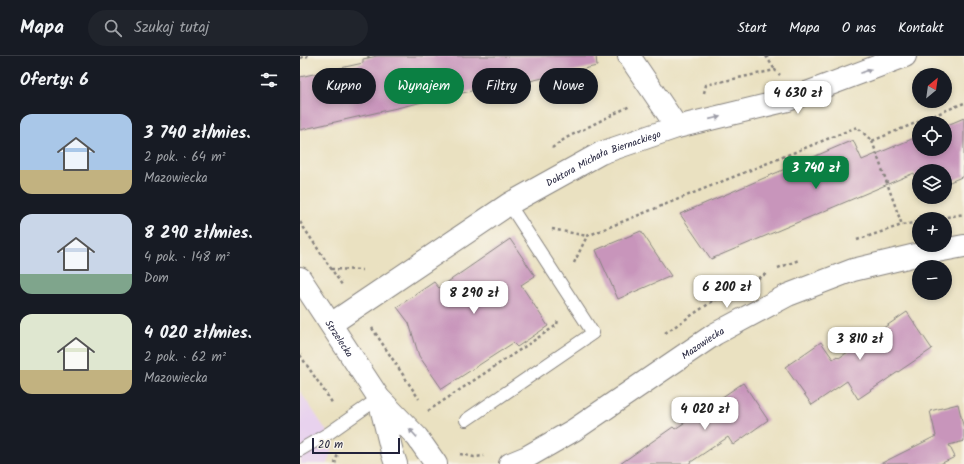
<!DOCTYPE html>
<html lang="pl">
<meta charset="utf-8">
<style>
:root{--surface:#171b24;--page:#20242c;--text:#f1f3f6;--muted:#9ea1a6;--line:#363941;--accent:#0b8043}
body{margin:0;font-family:Kalam,sans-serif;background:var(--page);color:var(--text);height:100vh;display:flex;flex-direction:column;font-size:15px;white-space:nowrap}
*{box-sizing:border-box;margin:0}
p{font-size:13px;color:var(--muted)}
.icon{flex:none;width:22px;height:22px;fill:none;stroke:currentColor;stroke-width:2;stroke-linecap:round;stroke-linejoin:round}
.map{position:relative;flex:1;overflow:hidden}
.sheet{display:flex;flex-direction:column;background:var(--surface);width:300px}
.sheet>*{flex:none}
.top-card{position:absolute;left:12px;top:12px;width:380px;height:36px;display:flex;gap:8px}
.needle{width:26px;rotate:29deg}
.controls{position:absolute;left:612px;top:12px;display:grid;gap:8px}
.controls a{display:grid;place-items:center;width:40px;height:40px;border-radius:50%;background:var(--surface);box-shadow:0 2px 6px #0003;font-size:20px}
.scale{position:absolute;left:12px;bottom:10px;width:88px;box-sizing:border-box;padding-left:4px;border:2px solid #22223b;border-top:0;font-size:11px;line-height:14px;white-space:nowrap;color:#22223b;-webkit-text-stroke:3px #f7f3e8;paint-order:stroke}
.price{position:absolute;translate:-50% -34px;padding:0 9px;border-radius:8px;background:#fff;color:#222;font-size:13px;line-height:26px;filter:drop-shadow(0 1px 2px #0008)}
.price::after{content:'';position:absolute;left:50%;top:24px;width:12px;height:9px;margin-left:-6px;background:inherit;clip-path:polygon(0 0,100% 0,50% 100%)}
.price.on{background:var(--accent);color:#fff}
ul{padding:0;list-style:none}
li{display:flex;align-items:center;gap:12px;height:100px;padding:0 20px}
li span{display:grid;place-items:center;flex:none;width:112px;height:80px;border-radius:12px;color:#555}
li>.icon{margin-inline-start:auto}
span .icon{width:48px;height:48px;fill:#fffc;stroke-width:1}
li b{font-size:17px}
h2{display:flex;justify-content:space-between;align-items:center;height:48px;padding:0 20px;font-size:17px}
.tag{padding:0 14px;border-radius:18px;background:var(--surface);box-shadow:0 2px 6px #0003;font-size:14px;line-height:36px}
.tag.on{background:var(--accent);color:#fff}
header{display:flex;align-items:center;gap:24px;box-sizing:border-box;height:56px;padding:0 20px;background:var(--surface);border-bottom:1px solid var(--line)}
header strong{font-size:19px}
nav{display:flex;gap:22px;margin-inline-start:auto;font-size:14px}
.search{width:280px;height:36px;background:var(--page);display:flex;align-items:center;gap:10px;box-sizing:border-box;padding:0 14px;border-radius:22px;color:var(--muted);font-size:15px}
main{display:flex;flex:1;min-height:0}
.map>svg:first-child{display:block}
</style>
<header>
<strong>Mapa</strong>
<div class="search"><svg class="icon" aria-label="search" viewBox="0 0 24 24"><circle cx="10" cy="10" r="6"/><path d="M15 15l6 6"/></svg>Szukaj tutaj</div>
<nav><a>Start</a><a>Mapa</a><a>O nas</a><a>Kontakt</a></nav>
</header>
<main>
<section class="sheet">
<h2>Oferty: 6<svg class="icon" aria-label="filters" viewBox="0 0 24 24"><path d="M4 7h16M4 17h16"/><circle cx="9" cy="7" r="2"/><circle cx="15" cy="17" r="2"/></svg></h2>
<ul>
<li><span style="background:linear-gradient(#a9c7e8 70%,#c2b280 0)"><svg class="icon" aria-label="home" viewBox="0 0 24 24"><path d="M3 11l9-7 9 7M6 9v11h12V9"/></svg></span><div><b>3 740 zł/mies.</b><p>2 pok. · 64 m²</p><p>Mazowiecka</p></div></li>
<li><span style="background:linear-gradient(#c9d6e8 75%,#7fa58c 0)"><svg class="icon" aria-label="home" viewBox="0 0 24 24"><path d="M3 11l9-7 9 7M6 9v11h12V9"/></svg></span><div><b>8 290 zł/mies.</b><p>4 pok. · 148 m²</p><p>Dom</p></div></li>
<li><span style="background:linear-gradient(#dfe7d0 70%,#c2b280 0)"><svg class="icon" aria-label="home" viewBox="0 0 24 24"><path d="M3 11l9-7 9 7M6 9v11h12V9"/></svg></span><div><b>4 020 zł/mies.</b><p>2 pok. · 62 m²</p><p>Mazowiecka</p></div></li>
</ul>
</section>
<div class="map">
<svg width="664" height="408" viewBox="0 0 664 408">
<rect width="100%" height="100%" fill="#f7f3e8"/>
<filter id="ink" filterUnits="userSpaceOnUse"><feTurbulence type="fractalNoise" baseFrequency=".025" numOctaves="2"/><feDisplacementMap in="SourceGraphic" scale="8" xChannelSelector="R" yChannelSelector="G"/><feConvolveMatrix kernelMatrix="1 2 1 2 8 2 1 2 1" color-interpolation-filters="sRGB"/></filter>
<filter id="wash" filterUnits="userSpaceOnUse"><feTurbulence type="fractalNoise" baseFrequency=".012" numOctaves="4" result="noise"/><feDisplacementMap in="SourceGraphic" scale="16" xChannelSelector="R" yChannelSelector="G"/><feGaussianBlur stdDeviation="0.9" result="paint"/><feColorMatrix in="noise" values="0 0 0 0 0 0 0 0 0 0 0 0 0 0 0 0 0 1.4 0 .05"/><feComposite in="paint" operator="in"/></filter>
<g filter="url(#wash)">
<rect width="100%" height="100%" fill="#eae1c1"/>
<path fill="#e8d2ee" d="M 0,335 L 34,386 L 27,408 L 0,408 Z"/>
<g id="blocks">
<g fill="#c895bb">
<path d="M 77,0 L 296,0 L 297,10 L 203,31 L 202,28 L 0,74 L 0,21 L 63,7 L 63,3 Z"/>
<path d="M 664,62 L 664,120 L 645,128 L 645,115 L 619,115 L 619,130 L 614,117 L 411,203 L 380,158 L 553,84 L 562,104 L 619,80 L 619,93 L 645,93 L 645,70 Z"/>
<path d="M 341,175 L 371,220 L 318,243 L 296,194 Z"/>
<path d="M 210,183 L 235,220 L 221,229 L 248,270 L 217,291 L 213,287 L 142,333 L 119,300 L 109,267 L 97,251 L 134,226 L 139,232 Z"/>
<path d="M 607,256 L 632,293 L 558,343 L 547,325 L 512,349 L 485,311 L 521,286 L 533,303 L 537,300 L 539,302 Z"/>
<path d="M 443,327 L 468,364 L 433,389 L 428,381 L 388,408 L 320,408 L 373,371 L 375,373 Z"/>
<path d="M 658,348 L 664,373 L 664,385 L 649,389 L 655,401 L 640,408 L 580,408 L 636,380 L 630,355 Z"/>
</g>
</g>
</g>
<g filter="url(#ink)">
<use href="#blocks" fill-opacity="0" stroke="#86827e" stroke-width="1"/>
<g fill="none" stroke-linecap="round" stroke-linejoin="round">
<defs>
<g id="service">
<path d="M 166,364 L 293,277 L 209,148"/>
<path d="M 0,394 L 29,377 L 79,342"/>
</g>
<g id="minor">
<path d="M 329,0 L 377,71"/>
<path id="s1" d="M 0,222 L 79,342 L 117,381 L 136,408"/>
<path id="s2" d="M 31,268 L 209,148 L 301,97 L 377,71 L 488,44 L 605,0"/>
<path d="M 79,343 L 92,396 L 96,408"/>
<path id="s3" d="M 210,408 L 227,401 L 274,374 L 415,278 L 488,239 L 553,214 L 616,199 L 664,190"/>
</g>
</defs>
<use href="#service" stroke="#86827e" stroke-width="14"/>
<use href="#minor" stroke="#86827e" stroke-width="24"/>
<g stroke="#86827e" stroke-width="2.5" stroke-dasharray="3 3" stroke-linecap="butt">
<path d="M 68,0 L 69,2"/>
<path d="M 466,0 L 475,14"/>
<path d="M 0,2 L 8,0"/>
<path d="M 404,37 L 406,29 L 475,14 L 480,19"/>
<path d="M 572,85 L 602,169"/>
<path d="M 252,92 L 266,82 L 330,50"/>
<path d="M 635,163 L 664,158"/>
<path d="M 0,166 L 42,229"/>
<path d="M 252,173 L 287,180"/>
<path d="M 557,184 L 602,169 L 619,166"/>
<path d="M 274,207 L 287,180 L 557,71 L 572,85 L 664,47"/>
<path d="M 478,212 L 499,204"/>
<path d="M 31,213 L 62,214"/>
<path d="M 72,272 L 119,343"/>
<path d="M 365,277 L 413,245 L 468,217"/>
<path d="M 0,299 L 33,348"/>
<path d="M 128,355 L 257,269 L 258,263"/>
<path d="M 160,398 L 174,401 L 184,400"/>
<path d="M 35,408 L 38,397"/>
</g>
<use href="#service" stroke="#fff" stroke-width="12"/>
<use href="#minor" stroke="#fff" stroke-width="22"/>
</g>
<defs><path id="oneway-solid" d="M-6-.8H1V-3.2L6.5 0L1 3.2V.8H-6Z"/></defs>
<g fill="#9c9ca7">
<use href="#oneway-solid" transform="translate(566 15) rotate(-21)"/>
<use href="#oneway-solid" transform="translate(415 62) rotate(-13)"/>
<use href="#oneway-solid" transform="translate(113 377) rotate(-133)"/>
</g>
</g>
<g text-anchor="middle" stroke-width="3.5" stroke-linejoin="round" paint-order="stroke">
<g font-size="10" fill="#22223b" stroke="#f7f3e8">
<text dy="4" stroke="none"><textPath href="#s2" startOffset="320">Doktora Michała Biernackiego</textPath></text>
<text dy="4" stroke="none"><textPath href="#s1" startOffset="72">Strzelecka</textPath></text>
<text dy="4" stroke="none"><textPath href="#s3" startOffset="228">Mazowiecka</textPath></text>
</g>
</g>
</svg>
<div class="controls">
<a><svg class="needle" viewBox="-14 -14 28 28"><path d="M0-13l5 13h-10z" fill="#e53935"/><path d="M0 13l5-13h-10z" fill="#9ea1a6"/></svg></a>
<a><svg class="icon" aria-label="locate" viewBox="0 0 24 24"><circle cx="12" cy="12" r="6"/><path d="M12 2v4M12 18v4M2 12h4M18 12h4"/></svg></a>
<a><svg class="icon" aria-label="layers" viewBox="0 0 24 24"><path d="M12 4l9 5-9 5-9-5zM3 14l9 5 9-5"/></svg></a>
<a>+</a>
<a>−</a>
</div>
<div class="scale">20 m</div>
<b class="price" style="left:498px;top:59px">4 630 zł</b>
<b class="price on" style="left:516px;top:134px">3 740 zł</b>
<b class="price" style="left:427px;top:253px">6 200 zł</b>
<b class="price" style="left:174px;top:259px">8 290 zł</b>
<b class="price" style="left:560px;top:305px">3 810 zł</b>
<b class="price" style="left:405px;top:375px">4 020 zł</b>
<div class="top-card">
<a class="tag">Kupno</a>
<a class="tag on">Wynajem</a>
<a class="tag">Filtry</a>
<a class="tag">Nowe</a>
</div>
</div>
</main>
